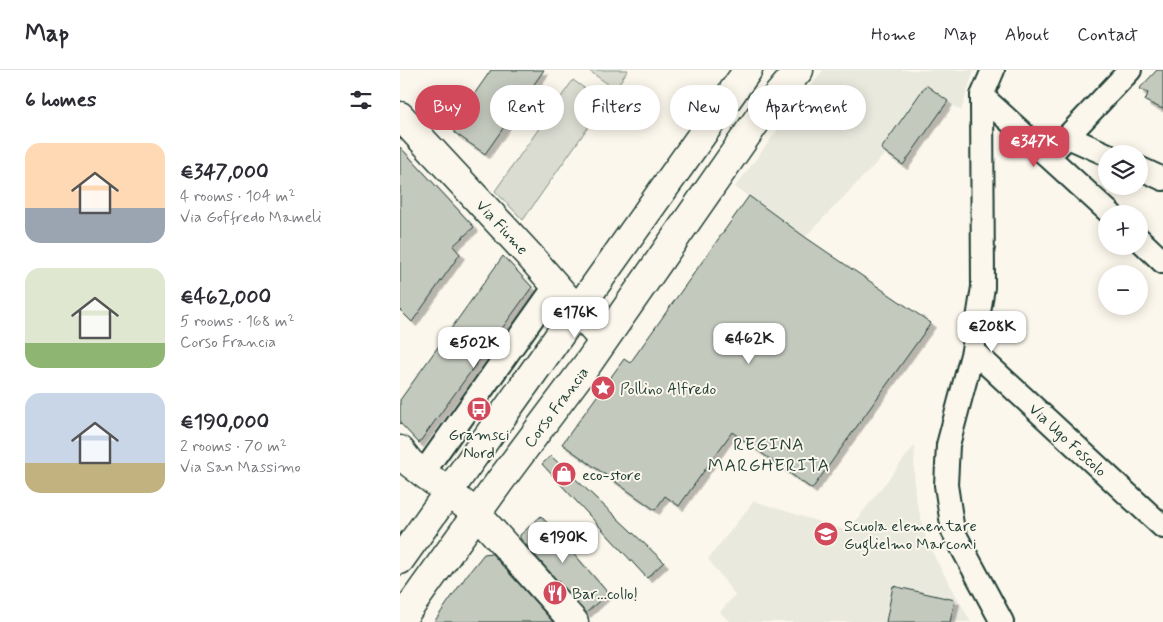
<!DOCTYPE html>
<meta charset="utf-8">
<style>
:root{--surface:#fff;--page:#f7f7f7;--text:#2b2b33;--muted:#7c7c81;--line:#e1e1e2;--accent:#d1495b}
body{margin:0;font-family:Mynerve,sans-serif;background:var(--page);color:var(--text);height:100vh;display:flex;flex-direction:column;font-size:19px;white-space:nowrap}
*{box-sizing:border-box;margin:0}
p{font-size:16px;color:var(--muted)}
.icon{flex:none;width:28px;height:28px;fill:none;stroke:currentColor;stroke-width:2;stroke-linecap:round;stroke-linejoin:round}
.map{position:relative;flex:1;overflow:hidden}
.drawer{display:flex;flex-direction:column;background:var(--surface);width:400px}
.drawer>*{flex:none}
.banner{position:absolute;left:15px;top:15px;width:475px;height:45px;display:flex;gap:10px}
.buttons{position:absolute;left:698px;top:75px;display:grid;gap:10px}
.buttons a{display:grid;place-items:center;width:50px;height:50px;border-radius:50%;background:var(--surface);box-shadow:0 2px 12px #0003;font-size:25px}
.price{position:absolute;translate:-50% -42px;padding:0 11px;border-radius:10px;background:#fff;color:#222;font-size:16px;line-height:32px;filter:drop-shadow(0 1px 2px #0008)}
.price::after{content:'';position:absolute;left:50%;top:30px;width:15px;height:11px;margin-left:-8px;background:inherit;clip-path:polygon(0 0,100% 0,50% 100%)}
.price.on{background:var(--accent);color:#fff}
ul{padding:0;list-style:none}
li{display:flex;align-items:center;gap:15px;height:125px;padding:0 25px}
li span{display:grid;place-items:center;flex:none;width:140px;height:100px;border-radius:15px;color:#555}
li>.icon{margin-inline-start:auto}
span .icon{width:60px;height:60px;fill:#fffc;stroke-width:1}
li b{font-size:21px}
h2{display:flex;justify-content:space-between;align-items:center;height:60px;padding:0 25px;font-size:21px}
.chip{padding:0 18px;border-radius:22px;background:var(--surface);box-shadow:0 2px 12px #0003;font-size:18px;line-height:45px}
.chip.on{background:var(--accent);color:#fff}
header{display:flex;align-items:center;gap:30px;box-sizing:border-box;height:70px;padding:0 25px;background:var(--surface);border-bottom:1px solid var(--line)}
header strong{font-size:24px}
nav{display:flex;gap:28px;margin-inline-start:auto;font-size:18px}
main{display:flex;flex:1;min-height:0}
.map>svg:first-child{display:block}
</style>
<header>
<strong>Map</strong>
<nav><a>Home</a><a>Map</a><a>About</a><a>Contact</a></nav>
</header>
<main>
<section class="drawer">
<h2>6 homes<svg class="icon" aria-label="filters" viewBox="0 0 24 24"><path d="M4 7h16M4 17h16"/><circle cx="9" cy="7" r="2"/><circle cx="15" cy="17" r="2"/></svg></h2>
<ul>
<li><span style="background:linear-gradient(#ffd9b3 65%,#9aa5b1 0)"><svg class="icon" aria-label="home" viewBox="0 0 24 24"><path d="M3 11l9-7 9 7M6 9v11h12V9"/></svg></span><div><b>€347,000</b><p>4 rooms · 104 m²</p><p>Via Goffredo Mameli</p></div></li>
<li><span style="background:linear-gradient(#dfe7d0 75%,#8fb573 0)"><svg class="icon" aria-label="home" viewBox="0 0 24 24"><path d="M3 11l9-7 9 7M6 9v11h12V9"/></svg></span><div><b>€462,000</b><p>5 rooms · 168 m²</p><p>Corso Francia</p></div></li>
<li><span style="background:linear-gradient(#c9d6e8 70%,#c2b280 0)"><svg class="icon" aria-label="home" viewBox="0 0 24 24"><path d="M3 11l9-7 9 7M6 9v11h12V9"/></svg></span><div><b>€190,000</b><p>2 rooms · 70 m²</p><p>Via San Massimo</p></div></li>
</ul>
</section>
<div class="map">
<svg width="763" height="552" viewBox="0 0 763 552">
<defs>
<filter id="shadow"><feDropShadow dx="4.5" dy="4.5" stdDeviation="0" flood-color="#0004"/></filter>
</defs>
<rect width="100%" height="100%" fill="#fbf7ec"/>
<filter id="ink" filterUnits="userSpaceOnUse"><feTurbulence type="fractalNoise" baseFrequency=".02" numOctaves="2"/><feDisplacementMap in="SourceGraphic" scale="10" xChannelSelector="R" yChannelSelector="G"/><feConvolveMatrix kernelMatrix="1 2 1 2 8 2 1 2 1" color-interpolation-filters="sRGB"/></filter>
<g filter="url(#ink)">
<g fill="#eae9de">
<path d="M 423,0 L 574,0 L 561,41 L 526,16 L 481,79 L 486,83 L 405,167 L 335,117 Z"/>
<path d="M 515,375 L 514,400 L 515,425 L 526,468 L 535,488 L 571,552 L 330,552 L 320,542 L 335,525 L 308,489 L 354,431 L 448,461 Z"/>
</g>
<g fill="#dbdcd1" stroke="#7d8c82">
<path d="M 188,0 L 228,0 L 215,19 Z"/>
<path d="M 173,10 L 205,33 L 123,150 L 95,121 Z"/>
</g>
<g fill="#c4c9be" stroke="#1f3d34" filter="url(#shadow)">
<path d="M 91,0 L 144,0 L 85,84 L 55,63 L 52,56 Z"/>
<path d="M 757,0 L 763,0 L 763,39 L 745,31 L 748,23 L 739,19 Z"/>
<path d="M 526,15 L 548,31 L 503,95 L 481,79 Z"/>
<path d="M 0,77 L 74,157 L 53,176 L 60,184 L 12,252 L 0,240 Z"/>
<path d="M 349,126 L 405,167 L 531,253 L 412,419 L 332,362 L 279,436 L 265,426 L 255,440 L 162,374 L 224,289 L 230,293 Z"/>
<path d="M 103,186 L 132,217 L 19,373 L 0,353 L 0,330 Z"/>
<path d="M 151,386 L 264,492 L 247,508 L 142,394 Z"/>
<path d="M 141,446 L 208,523 L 186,543 L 120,468 L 120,465 Z"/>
<path d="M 91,483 L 153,552 L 34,552 L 67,505 L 84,484 Z"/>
<path d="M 493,516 L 555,530 L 550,552 L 486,552 Z"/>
</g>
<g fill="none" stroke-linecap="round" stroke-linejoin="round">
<defs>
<g id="minor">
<path d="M 593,0 L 582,26 L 583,217 L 573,281 L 548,375 L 546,415 L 553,461 L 602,552"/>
<path d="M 582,26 L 711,144"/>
<path d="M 668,67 L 706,84"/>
<path d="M 649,86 L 730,0"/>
<path d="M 739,98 L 763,109"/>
<path d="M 739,169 L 763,192"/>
<path id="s1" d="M 573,281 L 763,457"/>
<path d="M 23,403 L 156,215"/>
</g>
<g id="tertiary">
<path id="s2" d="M 0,46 L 129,185 L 203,270"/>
<path d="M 0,380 L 10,393 L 77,444 L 174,552"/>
</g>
<g id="primary">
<path d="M 0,490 L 348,0"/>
<path id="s3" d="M 0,551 L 100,411 L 189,292 L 360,46 L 399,0"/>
</g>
</defs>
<use href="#minor" stroke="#1f3d34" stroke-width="26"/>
<use href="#tertiary" stroke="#1f3d34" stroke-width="31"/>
<use href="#primary" stroke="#1f3d34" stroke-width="31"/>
<use href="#minor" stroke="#fbf7ec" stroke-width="22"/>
<use href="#tertiary" stroke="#fbf7ec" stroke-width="28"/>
<use href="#primary" stroke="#fbf7ec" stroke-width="28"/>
</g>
</g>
<defs>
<symbol id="sight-disc" viewBox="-11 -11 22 22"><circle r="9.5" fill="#d1495b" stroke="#fbf7ec"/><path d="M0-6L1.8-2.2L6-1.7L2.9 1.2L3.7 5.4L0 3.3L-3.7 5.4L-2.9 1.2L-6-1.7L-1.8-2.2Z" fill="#fff"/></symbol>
<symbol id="bus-disc" viewBox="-11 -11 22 22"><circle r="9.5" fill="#d1495b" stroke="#fbf7ec"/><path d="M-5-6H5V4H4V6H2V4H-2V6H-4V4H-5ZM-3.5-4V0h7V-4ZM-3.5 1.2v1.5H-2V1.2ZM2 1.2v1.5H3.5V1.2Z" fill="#fff"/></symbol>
<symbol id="shop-disc" viewBox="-11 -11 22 22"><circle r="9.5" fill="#d1495b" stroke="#fbf7ec"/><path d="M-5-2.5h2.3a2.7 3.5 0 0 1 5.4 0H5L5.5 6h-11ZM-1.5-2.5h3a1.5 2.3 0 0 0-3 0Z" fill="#fff"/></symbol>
<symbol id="school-disc" viewBox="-11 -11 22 22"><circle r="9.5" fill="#d1495b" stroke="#fbf7ec"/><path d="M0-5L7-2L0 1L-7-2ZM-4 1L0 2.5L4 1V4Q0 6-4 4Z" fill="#fff"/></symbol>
<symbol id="restaurant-disc" viewBox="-11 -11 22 22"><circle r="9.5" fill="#d1495b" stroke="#fbf7ec"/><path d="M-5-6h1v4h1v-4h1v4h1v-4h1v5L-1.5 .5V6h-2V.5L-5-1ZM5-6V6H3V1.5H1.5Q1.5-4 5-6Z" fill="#fff"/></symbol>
</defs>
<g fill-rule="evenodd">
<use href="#sight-disc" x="189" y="304" width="28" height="28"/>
<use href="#bus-disc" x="65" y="325" width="28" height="28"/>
<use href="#shop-disc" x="150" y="390" width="28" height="28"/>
<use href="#school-disc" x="412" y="450" width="28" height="28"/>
<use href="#restaurant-disc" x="141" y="509" width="28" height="28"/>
</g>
<g text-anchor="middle" stroke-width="4" stroke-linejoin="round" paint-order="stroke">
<g font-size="16" fill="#1f3d34" stroke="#fbf7ec">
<text dy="6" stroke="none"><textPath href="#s2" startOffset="151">Via Fiume</textPath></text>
<text dy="6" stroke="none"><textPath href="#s3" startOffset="265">Corso Francia</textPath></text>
<text dy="6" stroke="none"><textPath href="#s1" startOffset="130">Via Ugo Foscolo</textPath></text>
</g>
<g font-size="16" fill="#1f3d34" stroke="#fbf7ec" text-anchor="start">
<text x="220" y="324">Pollino Alfredo</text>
<text x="79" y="370" text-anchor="middle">Gramsci<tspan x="79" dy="18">Nord</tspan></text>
<text x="182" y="410">eco-store</text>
<text x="444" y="461">Scuola elementare<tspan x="444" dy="18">Guglielmo Marconi</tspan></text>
<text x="172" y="529">Bar...collo!</text>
</g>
<g font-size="18" letter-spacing="1" fill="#1f3d34" stroke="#fbf7ec">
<text x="369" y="380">REGINA<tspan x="369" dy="21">MARGHERITA</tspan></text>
</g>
</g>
</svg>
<div class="buttons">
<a><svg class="icon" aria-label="layers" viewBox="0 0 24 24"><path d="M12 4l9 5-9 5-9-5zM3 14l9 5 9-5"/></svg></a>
<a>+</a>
<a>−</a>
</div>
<b class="price on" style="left:634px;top:98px">€347K</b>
<b class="price" style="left:175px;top:269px">€176K</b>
<b class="price" style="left:592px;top:283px">€208K</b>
<b class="price" style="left:349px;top:295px">€462K</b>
<b class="price" style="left:74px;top:299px">€502K</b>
<b class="price" style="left:163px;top:494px">€190K</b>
<div class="banner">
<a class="chip on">Buy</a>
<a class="chip">Rent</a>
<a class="chip">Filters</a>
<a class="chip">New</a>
<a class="chip">Apartment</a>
</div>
</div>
</main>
